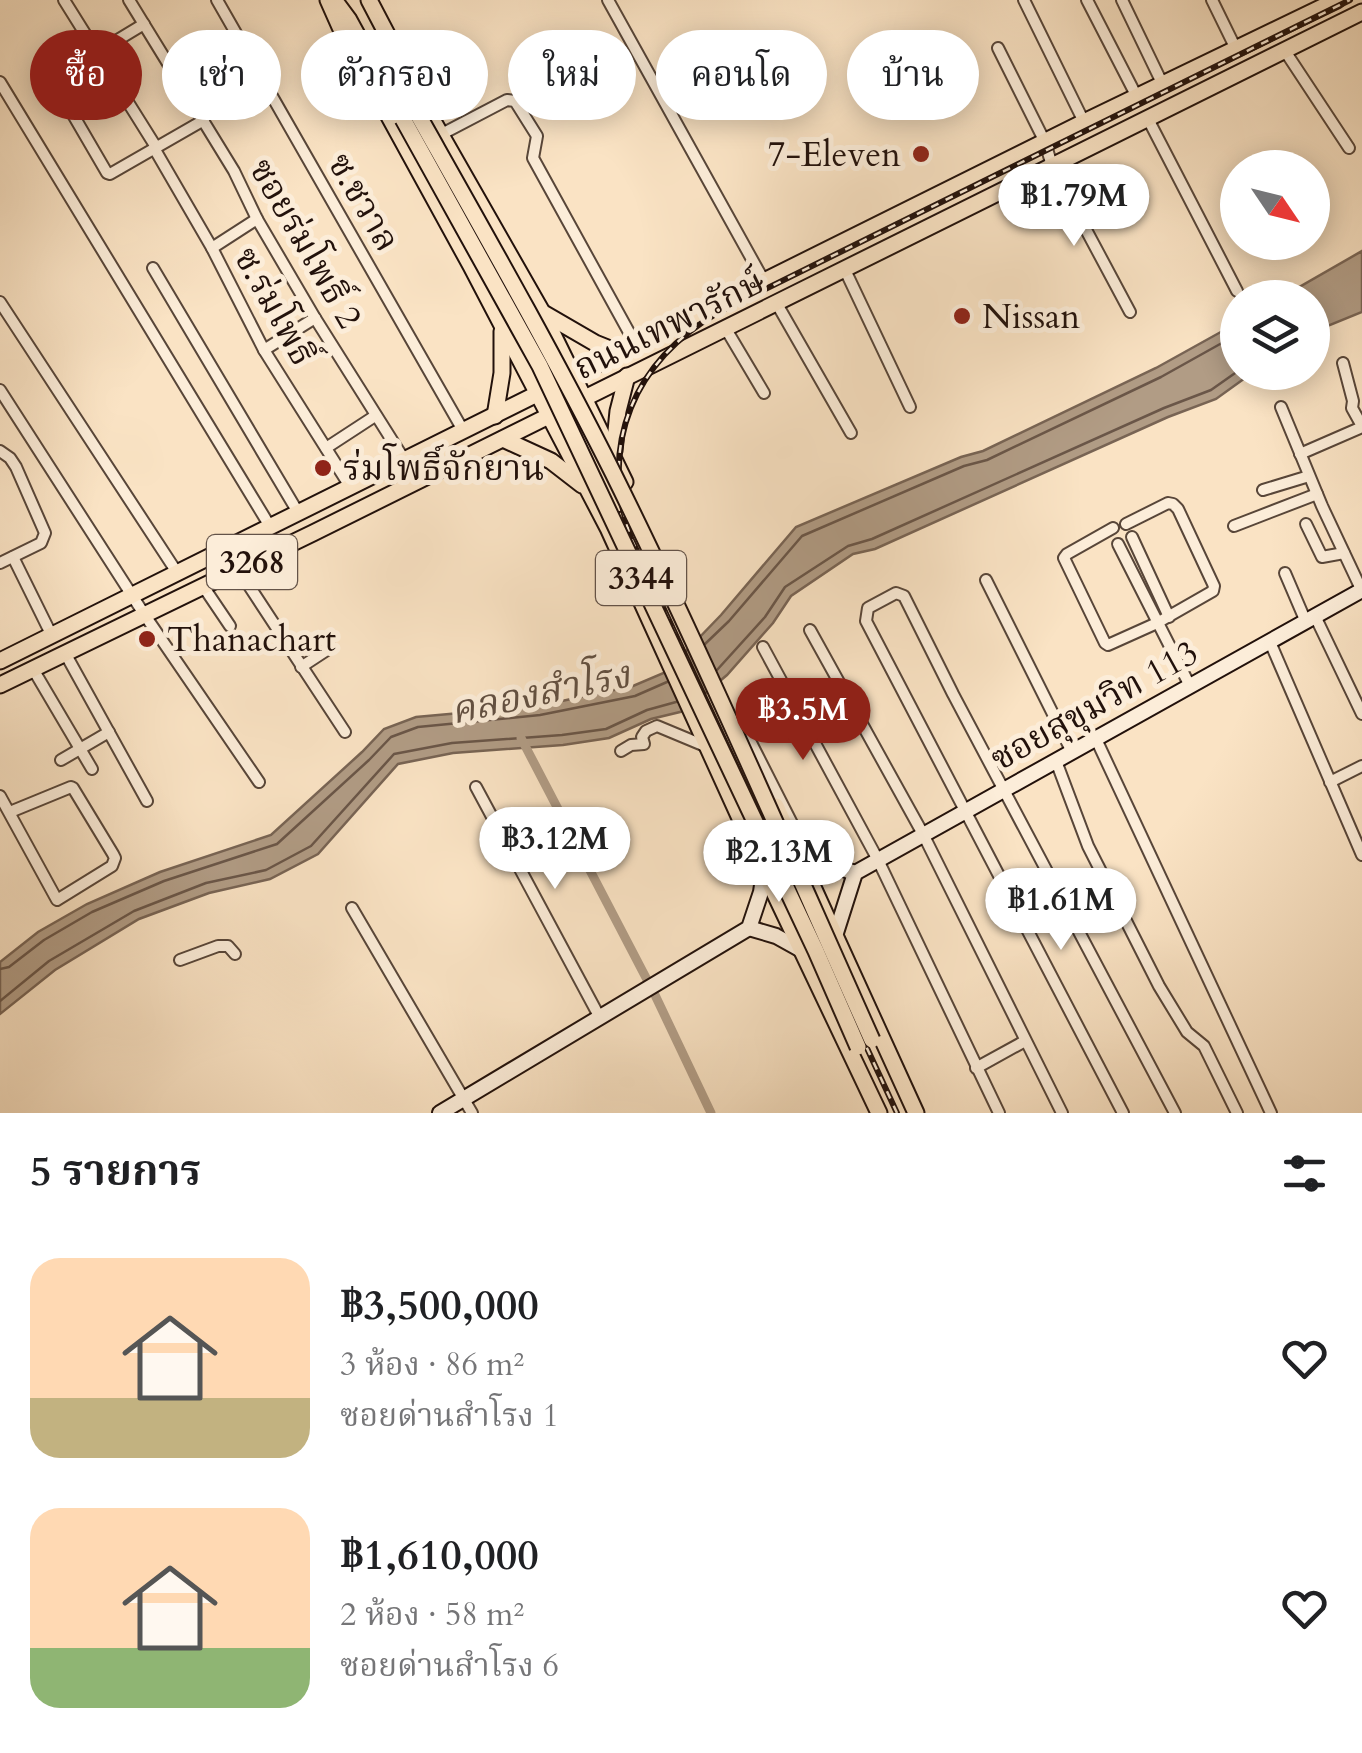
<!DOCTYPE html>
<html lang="th">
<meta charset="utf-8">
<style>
:root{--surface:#fff;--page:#f2f2f2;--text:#202124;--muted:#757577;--accent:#8f2418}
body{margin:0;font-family:Cardo,"Noto Serif Thai",serif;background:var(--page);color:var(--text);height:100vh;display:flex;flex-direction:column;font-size:38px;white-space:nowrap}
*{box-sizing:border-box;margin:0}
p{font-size:32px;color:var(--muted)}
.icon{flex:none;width:55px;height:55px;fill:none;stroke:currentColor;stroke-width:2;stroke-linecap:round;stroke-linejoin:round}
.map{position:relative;height:1113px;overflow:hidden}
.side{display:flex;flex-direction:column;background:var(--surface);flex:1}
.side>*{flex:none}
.banner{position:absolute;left:30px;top:30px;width:1302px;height:90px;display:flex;gap:20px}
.needle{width:65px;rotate:125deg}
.controls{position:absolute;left:1220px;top:150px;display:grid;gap:20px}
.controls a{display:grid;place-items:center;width:110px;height:110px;border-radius:50%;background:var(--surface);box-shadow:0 5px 25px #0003;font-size:50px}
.price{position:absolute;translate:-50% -85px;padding:0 22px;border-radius:35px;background:#fff;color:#222;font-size:32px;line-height:65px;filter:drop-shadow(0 2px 5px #0008)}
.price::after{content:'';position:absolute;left:50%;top:60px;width:30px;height:22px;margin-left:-15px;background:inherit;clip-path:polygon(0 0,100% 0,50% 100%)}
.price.current{background:var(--accent);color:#fff}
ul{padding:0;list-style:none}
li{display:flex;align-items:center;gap:30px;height:250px;padding:0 30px}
li span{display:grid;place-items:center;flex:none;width:280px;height:200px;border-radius:30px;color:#555}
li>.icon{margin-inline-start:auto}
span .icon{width:120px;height:120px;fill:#fffc;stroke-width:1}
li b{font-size:42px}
h2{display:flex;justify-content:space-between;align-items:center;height:120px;padding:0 30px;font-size:42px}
.tag{padding:0 35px;border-radius:45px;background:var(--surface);box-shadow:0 5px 25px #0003;font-size:35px;line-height:90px}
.tag.current{background:var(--accent);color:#fff}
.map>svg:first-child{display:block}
</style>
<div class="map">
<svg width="1362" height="1113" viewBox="0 0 1362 1113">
<rect width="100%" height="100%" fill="#fae3c4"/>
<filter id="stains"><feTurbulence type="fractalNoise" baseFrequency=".002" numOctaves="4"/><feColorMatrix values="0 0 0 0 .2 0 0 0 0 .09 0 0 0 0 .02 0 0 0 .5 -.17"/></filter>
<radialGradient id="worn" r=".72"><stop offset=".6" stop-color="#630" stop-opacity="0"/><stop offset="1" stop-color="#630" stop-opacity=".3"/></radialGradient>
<g fill="#b19c85" stroke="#786454" stroke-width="2.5">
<path d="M 1362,251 L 1362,312 L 1313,332 L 1312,298 L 1282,297 Z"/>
<path d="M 1237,323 L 1238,372 L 1252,373 L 1216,399 L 1168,417 L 875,549 L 853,554 L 791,596 L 773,623 L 727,675 L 684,711 L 651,719 L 609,738 L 563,745 L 453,753 L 398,764 L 318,854 L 270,879 L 209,893 L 139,919 L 55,970 L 0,1014 L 0,962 L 38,932 L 87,904 L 160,872 L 271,835 L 362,752 L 384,729 L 416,717 L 538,706 L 633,686 L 666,672 L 721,615 L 796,527 L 961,457 L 983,451 L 1156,368 Z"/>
</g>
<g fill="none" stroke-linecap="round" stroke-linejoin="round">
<g stroke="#6a5648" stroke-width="2.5">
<path d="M 705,644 L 729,621 L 802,536 L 964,466 L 987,460 L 1161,377 L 1238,334"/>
<path d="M 717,670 L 765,617 L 785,587 L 848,546 L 872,539 L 1164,408 L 1211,390 L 1238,371"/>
<path d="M 0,969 L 9,967 L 44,940 L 92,912 L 164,881 L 277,844 L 369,760 L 391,737 L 418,727 L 540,715 L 635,696 L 667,682"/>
<path d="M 0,1001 L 49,961 L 134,911 L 206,883 L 266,870 L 311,846 L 394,754 L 452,743 L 562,735 L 606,729 L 647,710 L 676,702"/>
</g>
<path stroke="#b19c85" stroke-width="9" d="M 521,738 L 655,995 L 711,1113"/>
<defs>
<g id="street">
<path d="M 64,0 L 156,147"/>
<path d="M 129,0 L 234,171 L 257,219 L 315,318 L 405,461"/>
<path d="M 217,0 L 464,432"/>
<path d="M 608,0 L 764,281"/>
<path d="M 1024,0 L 1084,122"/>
<path d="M 1087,0 L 1137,97"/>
<path d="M 1122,0 L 1163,85"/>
<path d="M 1212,0 L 1236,49"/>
<path d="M 144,24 L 58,76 L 54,82 L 107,173 L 110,174 L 204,120"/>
<path d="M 998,48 L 1045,142 L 1052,166 L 1130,312"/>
<path d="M 1285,51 L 1349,148"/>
<path d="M 0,82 L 271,528"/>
<path d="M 1148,119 L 1237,291"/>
<path d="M 440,135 L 507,100 L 515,101 L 537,136 L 533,158 L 636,345"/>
<path d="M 154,148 L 212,248 L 264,350 L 351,488"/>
<path d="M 212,248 L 257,219"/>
<path d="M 153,268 L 299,514"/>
<path d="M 845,270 L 910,407"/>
<path d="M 0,302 L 178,574"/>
<path d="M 777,304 L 851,433"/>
<path d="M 726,329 L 764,393"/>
<path d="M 264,350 L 315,318"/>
<path d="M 1343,363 L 1353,401 L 1352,408 L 1362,426"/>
<path d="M 0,390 L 144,614 L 259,782"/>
<path d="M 1281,407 L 1322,506 L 1362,591"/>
<path d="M 326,448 L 375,416"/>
<path d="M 0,451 L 10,458 L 16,467 L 45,533 L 41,543 L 0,563"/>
<path d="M 1300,454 L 1362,427"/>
<path d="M 1263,490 L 1309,476"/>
<path d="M 1306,524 L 1322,557 L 1344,553"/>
<path d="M 1234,526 L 1317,494"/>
<path d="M 1113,528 L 1067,554 L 1064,558 L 1105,643 L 1108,645 L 1157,623 L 1213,591 L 1214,586 L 1178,509 L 1173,504 L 1168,503 L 1126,524"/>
<path d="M 1132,537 L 1169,617"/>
<path d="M 1118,544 L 1190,686"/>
<path d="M 13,557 L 52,636"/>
<path d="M 238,569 L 345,732"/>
<path d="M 1285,573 L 1306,622"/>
<path d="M 986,580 L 1072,752"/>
<path d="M 203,586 L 230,626"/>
<path d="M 1315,616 L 1362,714"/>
<path d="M 810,630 L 923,834 L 1062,1113"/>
<path d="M 1270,642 L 1362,855"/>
<path d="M 763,647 L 878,860 L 999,1113"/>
<path d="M 65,653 L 147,801"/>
<path d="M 301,667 L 330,648"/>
<path d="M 33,669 L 92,769"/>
<path d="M 739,719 L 809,857"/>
<path d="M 1096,739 L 1271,1113"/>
<path d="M 621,751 L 631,745 L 644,744 L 642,737 L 646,731 L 657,726 L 705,746"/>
<path d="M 61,760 L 109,732"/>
<path d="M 1056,761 L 1088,846 L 1159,986 L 1187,1032 L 1204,1046 L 1237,1113"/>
<path d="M 1330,782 L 1362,766"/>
<path d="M 476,787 L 599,1016"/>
<path d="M 0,796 L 57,900 L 112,866 L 115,858 L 113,854 L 73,788 L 71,787 L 10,812"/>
<path d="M 352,908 L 472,1113"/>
<path d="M 180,960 L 218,946 L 228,946 L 235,954"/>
<path d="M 976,1068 L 1025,1041"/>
<path d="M 1123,1113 L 866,621 L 868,608 L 896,593 L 904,596 L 953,694 L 1175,1113"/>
</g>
<g id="secondary">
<path d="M 799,854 L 855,873"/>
<path d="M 749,928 L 776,936 L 803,951"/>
<path d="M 835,936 L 855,873 L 1362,590"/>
<path d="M 440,1113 L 749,928 L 761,892 L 764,871"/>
</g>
<g id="primary">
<path d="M 328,0 L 340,27 L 471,266 L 608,528 L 764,871 L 879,1113"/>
<path d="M 369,0 L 425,107 L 542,312 L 625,482"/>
<path d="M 335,1 L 349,20 L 403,119"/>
<path d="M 496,270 L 558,385 L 617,504"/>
<path d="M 545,314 L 595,343 L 620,353"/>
<path d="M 495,416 L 502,373 L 502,331"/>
<path d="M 503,439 L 551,461 L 582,485"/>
<path d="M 614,451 L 618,411 L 627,376"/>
<path d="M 0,661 L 1084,122 L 1337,0"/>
<path d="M 0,685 L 313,533 L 1362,12"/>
<path d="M 776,806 L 916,1113"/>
</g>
</defs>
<use href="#street" stroke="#584639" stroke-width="14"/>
<use href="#secondary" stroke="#22110b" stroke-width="18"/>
<use href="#primary" stroke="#22110b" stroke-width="19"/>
<use href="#street" stroke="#fcedd9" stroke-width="10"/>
<use href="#secondary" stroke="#fcedd9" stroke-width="14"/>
<use href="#primary" stroke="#fae3c4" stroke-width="15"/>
<defs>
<path id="rail" d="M 897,1113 L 631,538 C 598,444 634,361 719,312 L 1350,0"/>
</defs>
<use href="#rail" stroke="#22110b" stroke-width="6"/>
<use href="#rail" stroke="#fcedd9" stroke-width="2.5" stroke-dasharray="8" stroke-linecap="butt"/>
<defs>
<g id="primary-bridge">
<path d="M 417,113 C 484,232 552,351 613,473 C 705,659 787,850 872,1040"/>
<path d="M 403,119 L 540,366 L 816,951 L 858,1047"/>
</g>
</defs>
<use href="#primary-bridge" stroke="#22110b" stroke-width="19" stroke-linecap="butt"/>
<use href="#primary-bridge" stroke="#fae3c4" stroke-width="15"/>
</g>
<g fill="#8f2418" stroke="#fcedd9" stroke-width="4">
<circle cx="921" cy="154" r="10"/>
<circle cx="962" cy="316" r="10"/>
<circle cx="323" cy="468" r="10"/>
<circle cx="147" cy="639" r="10"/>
</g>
<g text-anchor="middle" stroke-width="10" stroke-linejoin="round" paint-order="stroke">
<g fill="#fcedd9" stroke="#635349" stroke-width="2.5">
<rect x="207" y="535" width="90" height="54" rx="8"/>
<rect x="596" y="551" width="90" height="54" rx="8"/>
</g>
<g font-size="32" font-weight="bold" fill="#22110b">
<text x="252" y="573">3268</text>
<text x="641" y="589">3344</text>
</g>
<g font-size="35" fill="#22110b" stroke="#fcedd9" text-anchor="start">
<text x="901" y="166" text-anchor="end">7-Eleven</text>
<text x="982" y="328">Nissan</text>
<text x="343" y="480">ร่มโพธิ์จักยาน</text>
<text x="167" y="651">Thanachart</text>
</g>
<g font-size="35" fill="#22110b" stroke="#fcedd9">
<text transform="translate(364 202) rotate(60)" y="12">ซ.ชวาล</text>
<text transform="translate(306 243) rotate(60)" y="12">ซอยร่มโพธิ์ 2</text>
<text transform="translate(275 306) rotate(61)" y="12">ซ.ร่มโพธิ์</text>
<text transform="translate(669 324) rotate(-26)" y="12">ถนนเทพารักษ์</text>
<text transform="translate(1094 705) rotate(-29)" y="12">ซอยสุขุมวิท 113</text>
</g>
<g font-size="38" font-style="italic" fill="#625042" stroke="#fcedd9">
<text transform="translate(540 692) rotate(-12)" y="13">คลองสำโรง</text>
</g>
</g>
<rect width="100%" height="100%" filter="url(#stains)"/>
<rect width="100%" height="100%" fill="url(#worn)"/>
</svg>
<div class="controls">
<a><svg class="needle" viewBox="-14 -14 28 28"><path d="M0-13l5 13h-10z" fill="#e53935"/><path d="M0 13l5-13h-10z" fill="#757577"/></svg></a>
<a><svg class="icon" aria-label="layers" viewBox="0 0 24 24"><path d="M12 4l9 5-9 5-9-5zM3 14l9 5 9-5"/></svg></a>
</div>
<b class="price" style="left:1074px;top:249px">฿1.79M</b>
<b class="price current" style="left:803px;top:763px">฿3.5M</b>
<b class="price" style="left:555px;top:892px">฿3.12M</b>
<b class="price" style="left:779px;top:905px">฿2.13M</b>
<b class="price" style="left:1061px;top:953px">฿1.61M</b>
<div class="banner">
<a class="tag current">ซื้อ</a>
<a class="tag">เช่า</a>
<a class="tag">ตัวกรอง</a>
<a class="tag">ใหม่</a>
<a class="tag">คอนโด</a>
<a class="tag">บ้าน</a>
</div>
</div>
<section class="side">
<h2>5 รายการ<svg class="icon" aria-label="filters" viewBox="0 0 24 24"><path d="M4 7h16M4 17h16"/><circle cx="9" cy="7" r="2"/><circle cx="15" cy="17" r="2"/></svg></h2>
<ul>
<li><span style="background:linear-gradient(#ffd9b3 70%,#c2b280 0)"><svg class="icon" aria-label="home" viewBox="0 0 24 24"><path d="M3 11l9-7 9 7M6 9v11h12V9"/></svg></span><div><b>฿3,500,000</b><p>3 ห้อง · 86 m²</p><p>ซอยด่านสำโรง 1</p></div><svg class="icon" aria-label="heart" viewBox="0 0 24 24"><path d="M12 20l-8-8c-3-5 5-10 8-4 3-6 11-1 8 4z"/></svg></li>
<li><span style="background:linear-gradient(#ffd9b3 70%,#8fb573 0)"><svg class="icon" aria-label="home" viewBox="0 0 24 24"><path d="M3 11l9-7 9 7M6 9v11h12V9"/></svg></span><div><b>฿1,610,000</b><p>2 ห้อง · 58 m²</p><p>ซอยด่านสำโรง 6</p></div><svg class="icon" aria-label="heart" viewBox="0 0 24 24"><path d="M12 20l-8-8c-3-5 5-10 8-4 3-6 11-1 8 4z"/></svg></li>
</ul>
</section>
